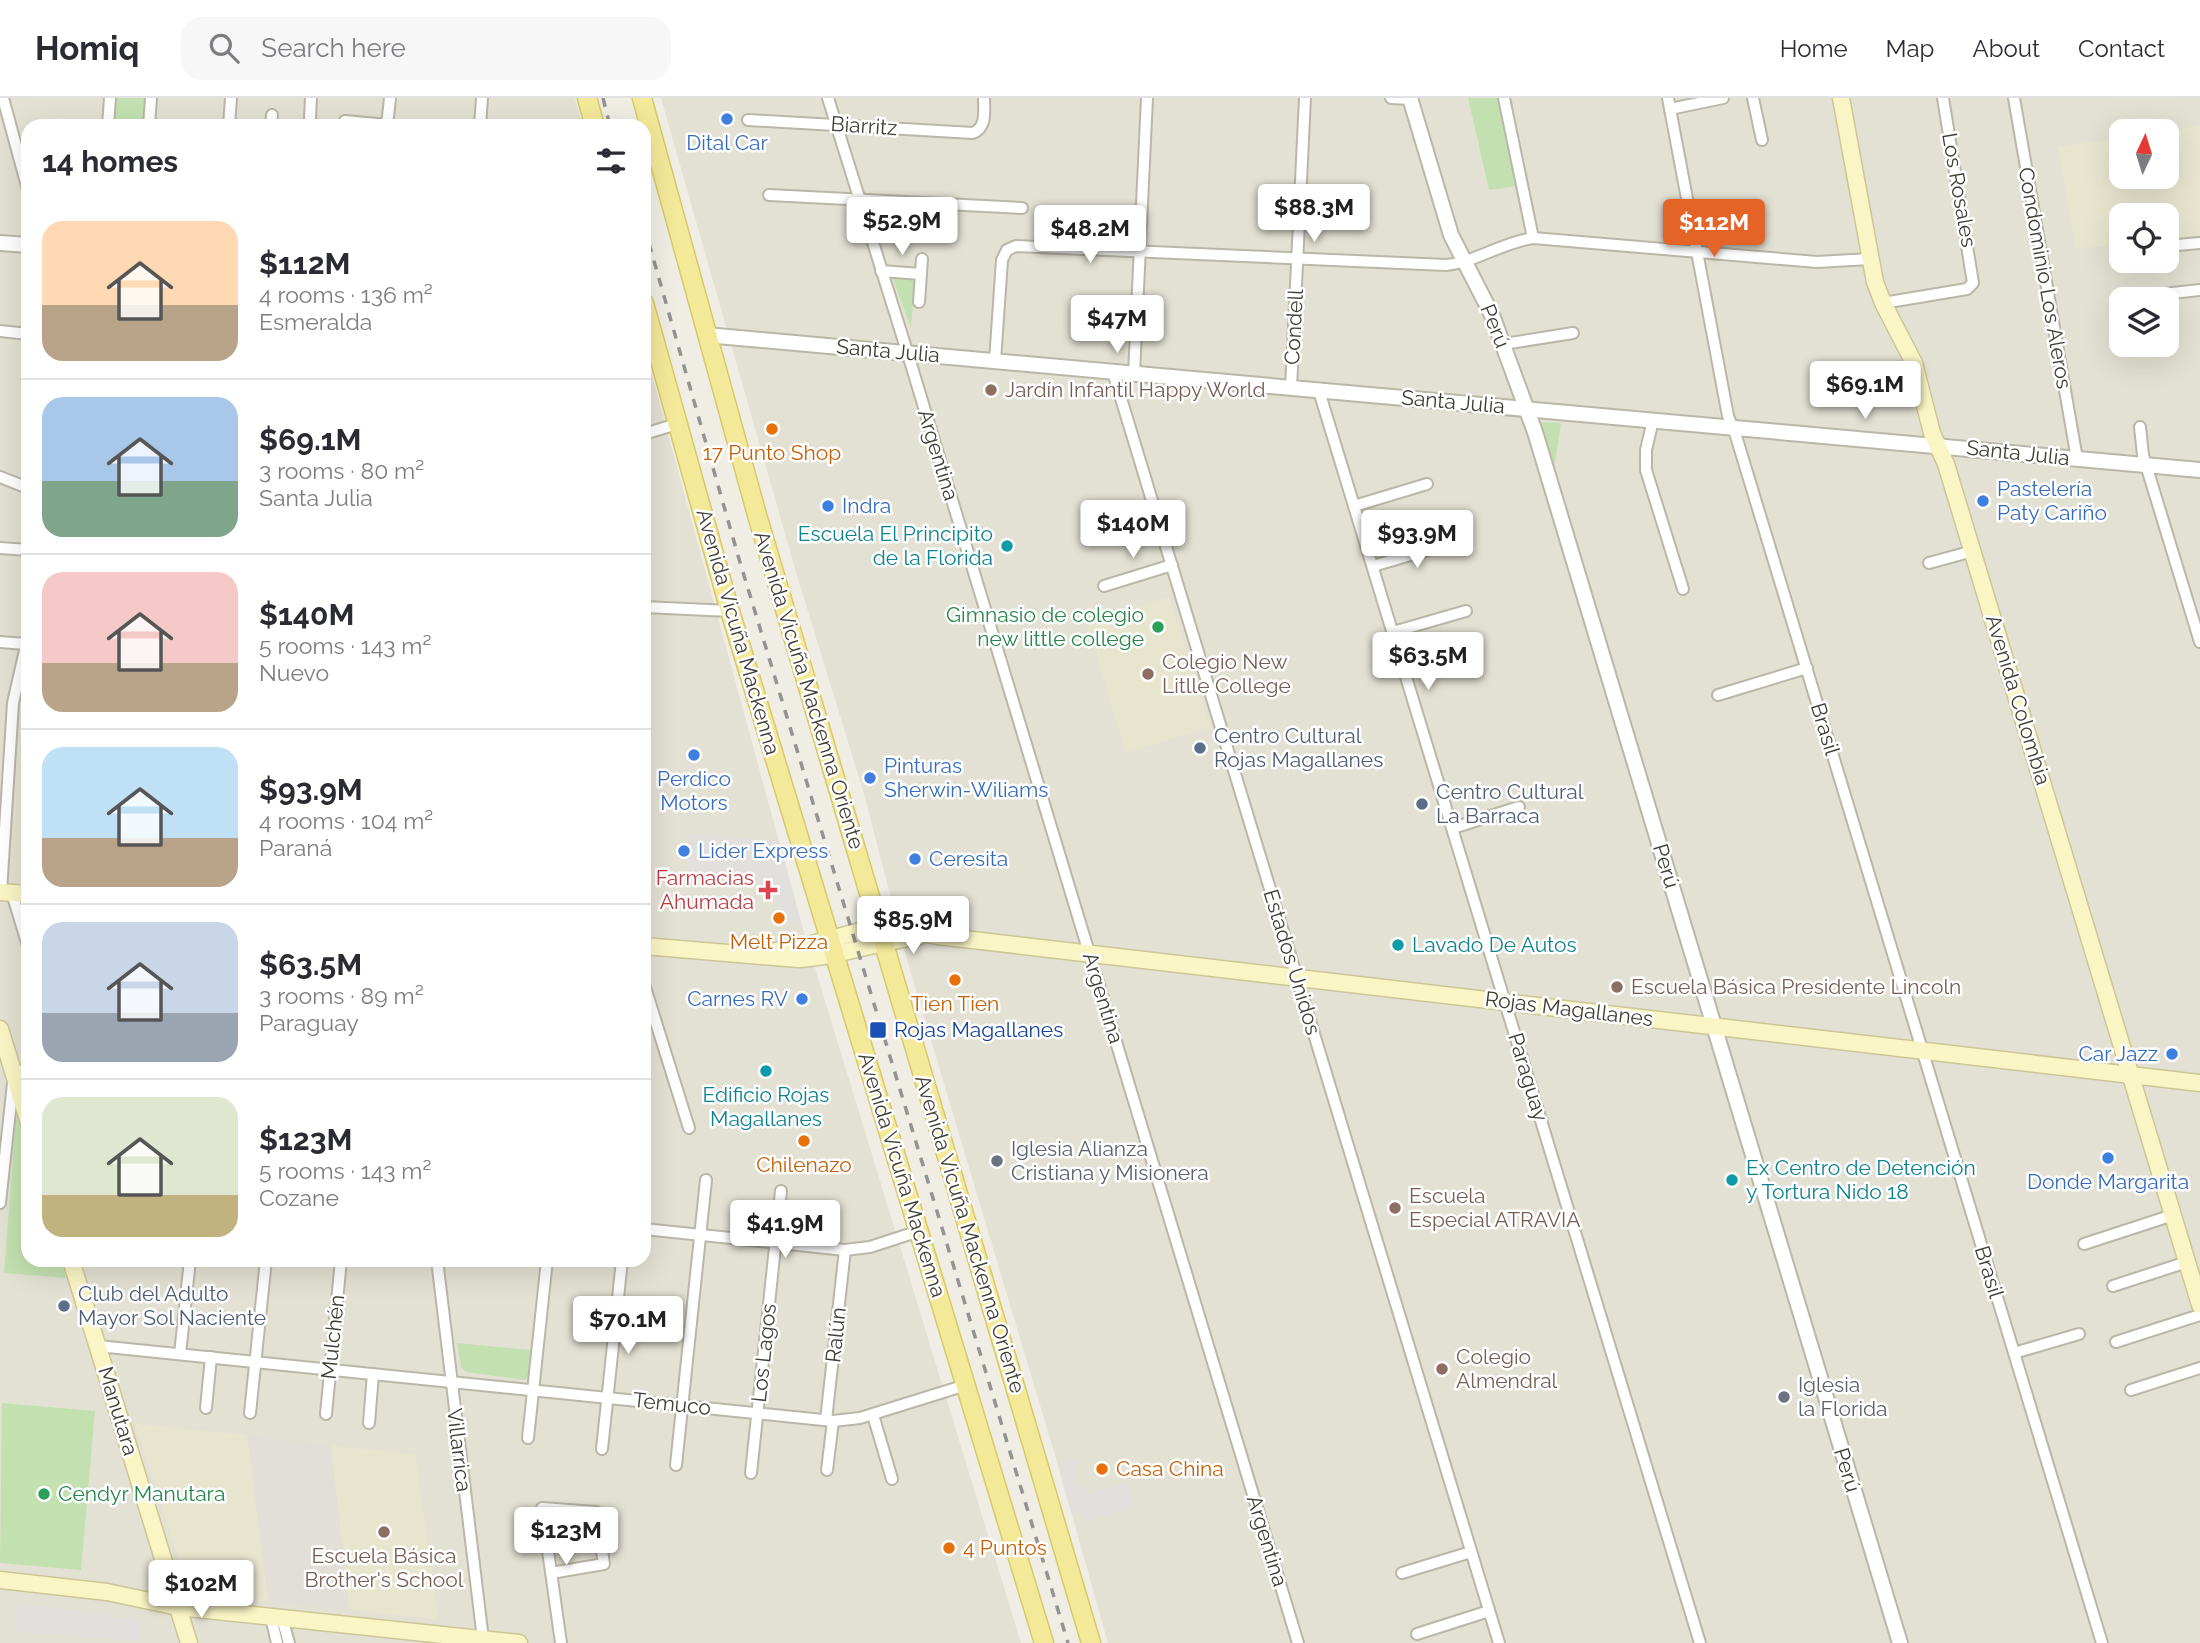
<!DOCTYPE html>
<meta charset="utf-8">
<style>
:root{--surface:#fff;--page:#f7f7f7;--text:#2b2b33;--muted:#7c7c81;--line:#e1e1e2;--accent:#e46327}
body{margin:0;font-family:Raleway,sans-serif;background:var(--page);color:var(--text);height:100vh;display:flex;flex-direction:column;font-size:26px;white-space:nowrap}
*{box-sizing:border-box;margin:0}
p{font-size:23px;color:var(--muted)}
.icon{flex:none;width:38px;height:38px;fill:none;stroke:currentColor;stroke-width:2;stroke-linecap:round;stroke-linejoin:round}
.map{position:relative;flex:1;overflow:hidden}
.side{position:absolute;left:21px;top:21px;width:630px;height:1148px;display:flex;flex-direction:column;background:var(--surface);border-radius:21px;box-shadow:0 7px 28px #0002}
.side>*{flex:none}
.needle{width:46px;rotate:4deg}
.fabs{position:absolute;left:2109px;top:21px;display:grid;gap:14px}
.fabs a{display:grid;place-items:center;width:70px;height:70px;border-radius:14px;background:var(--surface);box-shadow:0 7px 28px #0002;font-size:35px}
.price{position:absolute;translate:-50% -60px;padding:0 16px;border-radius:7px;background:#fff;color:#222;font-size:23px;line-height:46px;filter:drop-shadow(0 2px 4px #0008)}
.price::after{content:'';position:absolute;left:50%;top:42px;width:21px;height:16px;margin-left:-10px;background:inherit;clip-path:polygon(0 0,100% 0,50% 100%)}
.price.selected{background:var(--accent);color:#fff}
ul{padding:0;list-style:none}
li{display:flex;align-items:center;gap:21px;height:175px;padding:0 21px}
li+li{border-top:2px solid var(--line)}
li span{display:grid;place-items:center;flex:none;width:196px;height:140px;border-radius:21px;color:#555}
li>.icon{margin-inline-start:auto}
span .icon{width:84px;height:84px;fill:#fffc;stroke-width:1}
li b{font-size:30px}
h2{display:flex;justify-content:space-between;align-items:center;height:84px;padding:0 21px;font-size:30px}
header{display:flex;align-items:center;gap:42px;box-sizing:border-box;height:98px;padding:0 35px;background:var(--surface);border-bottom:2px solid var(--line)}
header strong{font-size:33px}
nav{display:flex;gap:38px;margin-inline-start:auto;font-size:24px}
.search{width:490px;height:63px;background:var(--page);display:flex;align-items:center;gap:18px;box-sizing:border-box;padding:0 24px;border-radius:21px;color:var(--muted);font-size:26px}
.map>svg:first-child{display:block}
</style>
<header>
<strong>Homiq</strong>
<div class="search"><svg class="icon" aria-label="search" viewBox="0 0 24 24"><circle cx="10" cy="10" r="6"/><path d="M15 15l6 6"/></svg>Search here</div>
<nav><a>Home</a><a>Map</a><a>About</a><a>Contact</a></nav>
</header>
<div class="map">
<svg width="2200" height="1545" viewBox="0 0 2200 1545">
<rect width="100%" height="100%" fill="#f0eee4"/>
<g fill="#e3e1d3" fill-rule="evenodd">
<path d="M 0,0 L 575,0 L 583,28 L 28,28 L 28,1162 L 644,1162 L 644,248 L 801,824 L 1021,1545 L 0,1545 Z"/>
<path d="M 661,0 L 2200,0 L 2200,1545 L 1108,1545 L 1057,1364 L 907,862 L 864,696 L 795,471 ZM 2121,33 L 2166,33 L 2166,79 L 2121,79 ZM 2121,117 L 2166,117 L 2166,163 L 2121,163 ZM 2121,201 L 2166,201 L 2166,247 L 2121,247 Z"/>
</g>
<path fill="#e2dfd9" d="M 247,1337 L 331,1348 L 350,1512 L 268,1504 Z"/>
<g fill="#e8e5cf">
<path d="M 2200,28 L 2200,137 L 2167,140 L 2166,117 L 2121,117 L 2121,146 L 2076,151 L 2058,49 L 2121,40 L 2121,79 L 2166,79 L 2166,33 L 2164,33 Z"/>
<path d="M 1169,499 L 1210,629 L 1126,655 L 1087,524 Z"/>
<path d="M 135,1326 L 247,1337 L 268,1504 L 190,1496 Z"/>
<path d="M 331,1348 L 415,1356 L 438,1521 L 350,1512 Z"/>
</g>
<g fill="#c3e1b0">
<path d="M 116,0 L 144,0 L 142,28 L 113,28 Z"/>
<path d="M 1468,0 L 1499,0 L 1517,88 L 1489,92 Z"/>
<path d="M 891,176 L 912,177 L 915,182 L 911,230 Z"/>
<path d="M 1539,324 L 1561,325 L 1554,370 Z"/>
<path d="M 21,1021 L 28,1046 L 28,1162 L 61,1162 L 66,1180 L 4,1175 L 16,1022 Z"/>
<path d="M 457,1245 L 532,1252 L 529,1280 L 524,1282 L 466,1274 L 461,1269 Z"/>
<path d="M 2,1305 L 95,1313 L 81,1472 L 0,1465 Z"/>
</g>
<g fill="#e1e0dc">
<path d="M 690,736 L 779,743 L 801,824 L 783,822 L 770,791 L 749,790 L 745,779 L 687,776 Z"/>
<path d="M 1077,1359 L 1079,1366 L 1075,1368 L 1076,1374 L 1073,1375 L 1076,1385 L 1080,1384 L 1081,1390 L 1085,1389 L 1087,1396 L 1128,1385 L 1135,1410 L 1084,1424 L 1082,1415 L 1072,1417 L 1057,1364 Z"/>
<path d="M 17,1505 L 141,1522 L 139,1544 L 15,1533 Z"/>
</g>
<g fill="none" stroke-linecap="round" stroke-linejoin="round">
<defs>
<g id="minor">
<path d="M 3,0 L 28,92"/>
<path d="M 828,0 L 910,263 L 1298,1545"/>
<path d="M 1391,0 L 1410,1"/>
<path d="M 1504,0 L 1533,140"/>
<path d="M 1668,0 L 1728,318 L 1736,338 L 2102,1545"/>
<path d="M 1753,0 L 1762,42"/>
<path d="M 2014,0 L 2077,361"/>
<path d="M 1670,11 L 1723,0"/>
<path d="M 310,20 L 311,0"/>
<path d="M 748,22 L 973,35 C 987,29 984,13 984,0"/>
<path d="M 108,28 L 110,0"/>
<path d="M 149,28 L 151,0"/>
<path d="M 229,28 L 231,0"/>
<path d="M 271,28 L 272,17"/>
<path d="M 345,28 L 345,23 L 388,27"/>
<path d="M 387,28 L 390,0"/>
<path d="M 480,28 L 482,0"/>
<path d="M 769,97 L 1022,110"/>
<path d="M 2166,148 L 2200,145"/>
<path d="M 881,173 L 921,176"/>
<path d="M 2136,199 L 2200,192"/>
<path d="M 919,204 L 922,161"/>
<path d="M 1883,205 L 1967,191 L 1973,185 L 1943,0"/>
<path d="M 0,233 L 28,236"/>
<path d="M 1504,246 L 1573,235"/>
<path d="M 995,263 L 1002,162 L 1007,152 L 1016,148 L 1446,167 C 1476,164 1503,144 1533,140 L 1817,164 L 1870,161"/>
<path d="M 1113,274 L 1499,1545"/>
<path d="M 1134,276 L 1147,0"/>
<path d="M 1291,290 L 1305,0"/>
<path d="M 1319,293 L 1700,1545"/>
<path d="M 1653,322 L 1646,352 L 1646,372 L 1683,491"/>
<path d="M 2140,329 L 2143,357 L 2200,544"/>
<path d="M 644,336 L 677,326"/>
<path d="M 0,379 L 28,390"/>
<path d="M 1354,408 L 1427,386"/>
<path d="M 0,450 L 28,452"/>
<path d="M 1929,465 L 1973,453"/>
<path d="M 1373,468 L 1441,448"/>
<path d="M 1104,488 L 1172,467"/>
<path d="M 644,509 L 730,513"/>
<path d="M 1393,534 L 1466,513"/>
<path d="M 0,544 L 26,546"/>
<path d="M 1718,597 L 1807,570"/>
<path d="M 1453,730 L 1519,709"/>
<path d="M 1,794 L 13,605 L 28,539"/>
<path d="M 12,795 L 28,848"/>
<path d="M 644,886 L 689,1030"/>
<path d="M 0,1105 L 14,976 L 28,971"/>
<path d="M 644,1131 L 845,1152 L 870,1149 L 919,1133"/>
<path d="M 2084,1146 L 2173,1117"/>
<path d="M 437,1162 L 483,1541"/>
<path d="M 2113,1188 L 2187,1164"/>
<path d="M 2116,1244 L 2200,1217"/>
<path d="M 98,1248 L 833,1323 L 860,1320 L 966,1287"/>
<path d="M 2014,1255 L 2079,1236"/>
<path d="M 180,1256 L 190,1162"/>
<path d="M 2131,1292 L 2200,1270"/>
<path d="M 206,1310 L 211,1259"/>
<path d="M 250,1315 L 266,1162"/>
<path d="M 326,1316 L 341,1162"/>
<path d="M 873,1317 L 892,1381"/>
<path d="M 826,1322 L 845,1152"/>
<path d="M 369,1325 L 373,1276"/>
<path d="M 528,1340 L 547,1162"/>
<path d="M 602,1351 L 622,1162"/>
<path d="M 676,1367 L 706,1082"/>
<path d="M 827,1372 L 833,1323"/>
<path d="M 751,1375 L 781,1093"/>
<path d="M 551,1475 L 604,1466 L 596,1414 L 542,1410 L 561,1545"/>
<path d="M 1402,1475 L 1471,1454"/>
<path d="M 271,1519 L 277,1545"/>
<path d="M 282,1520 L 289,1545"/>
<path d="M 1417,1536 L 1489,1513"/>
</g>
<g id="tertiary">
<path d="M 1410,0 L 1451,137 L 1492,217 L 1535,334 L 1900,1545"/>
<path d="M 0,145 L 28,147"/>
<path d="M 706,237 L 2200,372"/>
</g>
<g id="secondary">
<path d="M 1841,0 L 1875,184 L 1883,205 L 1914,265 L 1932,335 L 1946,366 L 2200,1207"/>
<path d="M 0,794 L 28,796"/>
<path d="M 644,848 L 798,861 C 839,859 877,843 918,839"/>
<path d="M 755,857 L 812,846 L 879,828 L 938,838 L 2200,985"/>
<path d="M 0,931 L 28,1022"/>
<path d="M 71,1162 L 189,1545"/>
<path d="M 0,1482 L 107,1494 L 178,1509 L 519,1545"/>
</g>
<g id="primary">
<path d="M 587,0 L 595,28"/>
<path d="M 642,0 L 757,417 L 1091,1545"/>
<path d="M 644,205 L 730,513 L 1044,1545"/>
</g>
</defs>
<use href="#minor" stroke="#bab7a8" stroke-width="14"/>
<use href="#tertiary" stroke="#bab7a8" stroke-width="18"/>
<use href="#secondary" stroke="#ccc697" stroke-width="19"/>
<use href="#primary" stroke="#d6c86b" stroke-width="21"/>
<use href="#minor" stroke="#fff" stroke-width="10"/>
<use href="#tertiary" stroke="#fff" stroke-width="14"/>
<use href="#secondary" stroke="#f9f5c5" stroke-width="16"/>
<use href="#primary" stroke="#f4e999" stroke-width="18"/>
<g stroke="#939393" stroke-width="3.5" stroke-dasharray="9 9" stroke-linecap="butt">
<path d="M 603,0 L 610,28"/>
<path d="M 644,128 L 739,461 L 1068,1545"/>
</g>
</g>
<g fill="#3f7fe0" stroke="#fff" stroke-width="2.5">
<circle cx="727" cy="21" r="7"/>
<circle cx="1983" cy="403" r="7"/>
<circle cx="828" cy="408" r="7"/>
<circle cx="694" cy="657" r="7"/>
<circle cx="870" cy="680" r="7"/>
<circle cx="684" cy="753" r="7"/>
<circle cx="915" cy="761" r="7"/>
<circle cx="802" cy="901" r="7"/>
<circle cx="2172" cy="956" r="7"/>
<circle cx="2108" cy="1060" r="7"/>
</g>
<g fill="#8d6e63" stroke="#fff" stroke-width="2.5">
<circle cx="991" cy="292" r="7"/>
<circle cx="1148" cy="576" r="7"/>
<circle cx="1617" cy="889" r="7"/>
<circle cx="1395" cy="1110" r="7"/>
<circle cx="1442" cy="1271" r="7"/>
<circle cx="384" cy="1434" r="7"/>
</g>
<g fill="#e8710a" stroke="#fff" stroke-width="2.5">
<circle cx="772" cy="331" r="7"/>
<circle cx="779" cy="820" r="7"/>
<circle cx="955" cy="882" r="7"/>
<circle cx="804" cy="1043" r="7"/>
<circle cx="1102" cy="1371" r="7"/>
<circle cx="949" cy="1450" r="7"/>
</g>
<g fill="#0f9aa8" stroke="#fff" stroke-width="2.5">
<circle cx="1007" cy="448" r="7"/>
<circle cx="1398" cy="847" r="7"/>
<circle cx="766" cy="973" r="7"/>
<circle cx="1732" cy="1082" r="7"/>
</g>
<g fill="#2e9e5b" stroke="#fff" stroke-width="2.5">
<circle cx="1158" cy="529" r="7"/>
<circle cx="44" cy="1396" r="7"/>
</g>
<g fill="#5c6f8a" stroke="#fff" stroke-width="2.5">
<circle cx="1200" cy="650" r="7"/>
<circle cx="1422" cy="706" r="7"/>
<circle cx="64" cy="1208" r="7"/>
</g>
<path fill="#e0444e" stroke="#fff" stroke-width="2.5" d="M764.5 781.5h7v7h7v7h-7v7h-7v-7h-7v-7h7z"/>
<rect fill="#1a4fb4" stroke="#fff" stroke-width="2.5" x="869" y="923" width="18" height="18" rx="3.5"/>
<g fill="#6b7280" stroke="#fff" stroke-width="2.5">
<circle cx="997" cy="1063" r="7"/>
<circle cx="1784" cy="1299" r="7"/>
</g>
<g text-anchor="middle" stroke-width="5" stroke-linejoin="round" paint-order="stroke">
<g font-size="21" fill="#413e35" stroke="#fff">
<text transform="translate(864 28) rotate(4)" y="7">Biarritz</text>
<text transform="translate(1959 92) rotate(80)" y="7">Los Rosales</text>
<text transform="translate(2045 180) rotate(80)" y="7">Condominio Los Aleros</text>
<text transform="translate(1495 228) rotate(68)" y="7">Perú</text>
<text transform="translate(1294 229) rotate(-87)" y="7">Condell</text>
<text transform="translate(888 253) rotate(5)" y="7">Santa Julia</text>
<text transform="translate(1453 304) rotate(5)" y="7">Santa Julia</text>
<text transform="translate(2018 355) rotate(6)" y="7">Santa Julia</text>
<text transform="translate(938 357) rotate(73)" y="7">Argentina</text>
<text transform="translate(738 534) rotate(74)" y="7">Avenida Vicuña Mackenna</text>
<text transform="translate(809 592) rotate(73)" y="7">Avenida Vicuña Mackenna Oriente</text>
<text transform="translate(2018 602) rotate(73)" y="7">Avenida Colombia</text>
<text transform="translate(1825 631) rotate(73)" y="7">Brasil</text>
<text transform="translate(1666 768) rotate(73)" y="7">Perú</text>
<text transform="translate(1292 864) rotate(73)" y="7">Estados Unidos</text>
<text transform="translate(1103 900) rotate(73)" y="7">Argentina</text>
<text transform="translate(1569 911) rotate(7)" y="7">Rojas Magallanes</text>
<text transform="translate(1528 979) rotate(73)" y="7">Paraguay</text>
<text transform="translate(902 1077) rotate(73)" y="7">Avenida Vicuña Mackenna</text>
<text transform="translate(970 1136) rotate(73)" y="7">Avenida Vicuña Mackenna Oriente</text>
<text transform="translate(1989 1174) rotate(73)" y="7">Brasil</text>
<text transform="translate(836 1237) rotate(-84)" y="7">Ralún</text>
<text transform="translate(333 1239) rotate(-84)" y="7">Mulchén</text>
<text transform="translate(764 1255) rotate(-84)" y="7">Los Lagos</text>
<text transform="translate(672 1306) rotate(6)" y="7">Temuco</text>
<text transform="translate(118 1313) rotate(73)" y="7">Manutara</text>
<text transform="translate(459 1352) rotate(83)" y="7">Villarrica</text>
<text transform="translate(1847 1372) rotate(73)" y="7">Perú</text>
<text transform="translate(1267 1443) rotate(73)" y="7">Argentina</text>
</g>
<g font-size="21" fill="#366cbe" stroke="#fff" text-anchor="start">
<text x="727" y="52" text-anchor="middle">Dital Car</text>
<text x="1997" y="398">Pastelería<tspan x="1997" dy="24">Paty Cariño</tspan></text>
<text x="842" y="415">Indra</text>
<text x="884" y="675">Pinturas<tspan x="884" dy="24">Sherwin-Wiliams</tspan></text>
<text x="694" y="688" text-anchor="middle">Perdico<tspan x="694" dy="24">Motors</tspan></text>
<text x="698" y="760">Lider Express</text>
<text x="929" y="768">Ceresita</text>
<text x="788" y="908" text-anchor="end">Carnes RV</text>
<text x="2158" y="963" text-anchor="end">Car Jazz</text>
<text x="2108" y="1091" text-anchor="middle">Donde Margarita</text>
</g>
<g font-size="21" fill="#785e54" stroke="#fff" text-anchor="start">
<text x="1005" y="299">Jardín Infantil Happy World</text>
<text x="1162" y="571">Colegio New<tspan x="1162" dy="24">Litlle College</tspan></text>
<text x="1631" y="896">Escuela Básica Presidente Lincoln</text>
<text x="1409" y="1105">Escuela<tspan x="1409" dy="24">Especial ATRAVIA</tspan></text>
<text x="1456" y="1266">Colegio<tspan x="1456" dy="24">Almendral</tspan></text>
<text x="384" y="1465" text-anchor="middle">Escuela Básica<tspan x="384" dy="24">Brother's School</tspan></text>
</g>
<g font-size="21" fill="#c56008" stroke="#fff">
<text x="772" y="362">17 Punto Shop</text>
<text x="779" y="851">Melt Pizza</text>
<text x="955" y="913">Tien Tien</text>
<text x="804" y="1074">Chilenazo</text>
<text x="1116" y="1378" text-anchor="start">Casa China</text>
<text x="963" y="1457" text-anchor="start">4 Puntos</text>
</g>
<g font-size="21" fill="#0d838f" stroke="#fff" text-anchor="start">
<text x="993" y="443" text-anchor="end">Escuela El Principito<tspan x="993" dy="24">de la Florida</tspan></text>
<text x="1412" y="854">Lavado De Autos</text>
<text x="766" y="1004" text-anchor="middle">Edificio Rojas<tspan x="766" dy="24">Magallanes</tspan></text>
<text x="1746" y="1077">Ex Centro de Detención<tspan x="1746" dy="24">y Tortura Nido 18</tspan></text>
</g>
<g font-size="21" fill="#27864d" stroke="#fff" text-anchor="end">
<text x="1144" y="524">Gimnasio de colegio<tspan x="1144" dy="24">new little college</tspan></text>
<text x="58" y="1403" text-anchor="start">Cendyr Manutara</text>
</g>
<g font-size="21" fill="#4e5e75" stroke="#fff" text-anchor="start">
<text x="1214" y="645">Centro Cultural<tspan x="1214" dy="24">Rojas Magallanes</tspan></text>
<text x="1436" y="701">Centro Cultural<tspan x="1436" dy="24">La Barraca</tspan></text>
<text x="78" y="1203">Club del Adulto<tspan x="78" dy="24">Mayor Sol Naciente</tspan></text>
</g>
<g font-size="21" fill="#be3a42" stroke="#fff" text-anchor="end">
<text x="754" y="787">Farmacias<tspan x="754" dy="24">Ahumada</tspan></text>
</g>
<g font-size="21" fill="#164399" stroke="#fff" text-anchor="start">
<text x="894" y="939">Rojas Magallanes</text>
</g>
<g font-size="21" fill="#5b616d" stroke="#fff" text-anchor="start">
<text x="1011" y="1058">Iglesia Alianza<tspan x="1011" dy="24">Cristiana y Misionera</tspan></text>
<text x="1798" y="1294">Iglesia<tspan x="1798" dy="24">la Florida</tspan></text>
</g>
</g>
</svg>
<div class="fabs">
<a><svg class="needle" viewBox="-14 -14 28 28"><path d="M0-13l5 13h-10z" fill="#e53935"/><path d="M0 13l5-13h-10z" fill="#7c7c81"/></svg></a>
<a><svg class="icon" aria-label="locate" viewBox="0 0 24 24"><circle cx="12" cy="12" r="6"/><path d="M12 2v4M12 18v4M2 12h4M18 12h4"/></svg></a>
<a><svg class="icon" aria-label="layers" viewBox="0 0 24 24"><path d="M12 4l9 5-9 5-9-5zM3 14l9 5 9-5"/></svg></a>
</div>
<b class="price" style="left:1314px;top:146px">$88.3M</b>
<b class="price" style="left:902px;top:159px">$52.9M</b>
<b class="price selected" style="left:1714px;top:161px">$112M</b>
<b class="price" style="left:1090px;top:167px">$48.2M</b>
<b class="price" style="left:1117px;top:257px">$47M</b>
<b class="price" style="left:1865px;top:323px">$69.1M</b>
<b class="price" style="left:1133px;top:462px">$140M</b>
<b class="price" style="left:1417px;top:472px">$93.9M</b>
<b class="price" style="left:1428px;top:594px">$63.5M</b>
<b class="price" style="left:913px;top:858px">$85.9M</b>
<b class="price" style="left:785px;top:1162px">$41.9M</b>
<b class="price" style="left:628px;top:1258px">$70.1M</b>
<b class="price" style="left:566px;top:1469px">$123M</b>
<b class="price" style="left:201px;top:1522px">$102M</b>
<section class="side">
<h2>14 homes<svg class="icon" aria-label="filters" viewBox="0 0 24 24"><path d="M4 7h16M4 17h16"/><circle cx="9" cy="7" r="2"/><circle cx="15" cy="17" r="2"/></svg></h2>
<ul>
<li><span style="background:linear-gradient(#ffd9b3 60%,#b9a48a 0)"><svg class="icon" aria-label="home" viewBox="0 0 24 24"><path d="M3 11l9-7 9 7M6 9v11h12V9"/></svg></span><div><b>$112M</b><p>4 rooms · 136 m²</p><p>Esmeralda</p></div></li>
<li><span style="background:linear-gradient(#a9c7e8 60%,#7fa58c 0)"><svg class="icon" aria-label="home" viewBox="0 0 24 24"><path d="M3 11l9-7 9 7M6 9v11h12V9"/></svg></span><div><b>$69.1M</b><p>3 rooms · 80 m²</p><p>Santa Julia</p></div></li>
<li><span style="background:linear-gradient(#f6c9c9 65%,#b9a48a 0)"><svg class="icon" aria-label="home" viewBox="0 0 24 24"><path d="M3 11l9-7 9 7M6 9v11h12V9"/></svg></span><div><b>$140M</b><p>5 rooms · 143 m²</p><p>Nuevo</p></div></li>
<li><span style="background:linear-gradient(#bfe0f5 65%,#b9a48a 0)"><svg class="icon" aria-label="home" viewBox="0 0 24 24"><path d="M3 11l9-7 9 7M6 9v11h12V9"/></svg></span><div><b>$93.9M</b><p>4 rooms · 104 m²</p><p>Paraná</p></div></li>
<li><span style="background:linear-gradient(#c9d6e8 65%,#9aa5b1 0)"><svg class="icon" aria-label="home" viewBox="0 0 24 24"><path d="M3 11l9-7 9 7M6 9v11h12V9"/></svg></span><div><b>$63.5M</b><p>3 rooms · 89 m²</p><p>Paraguay</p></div></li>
<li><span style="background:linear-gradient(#dfe7d0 70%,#c2b280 0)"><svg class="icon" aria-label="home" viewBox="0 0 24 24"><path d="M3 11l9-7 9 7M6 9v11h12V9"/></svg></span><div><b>$123M</b><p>5 rooms · 143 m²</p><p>Cozane</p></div></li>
</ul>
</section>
</div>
